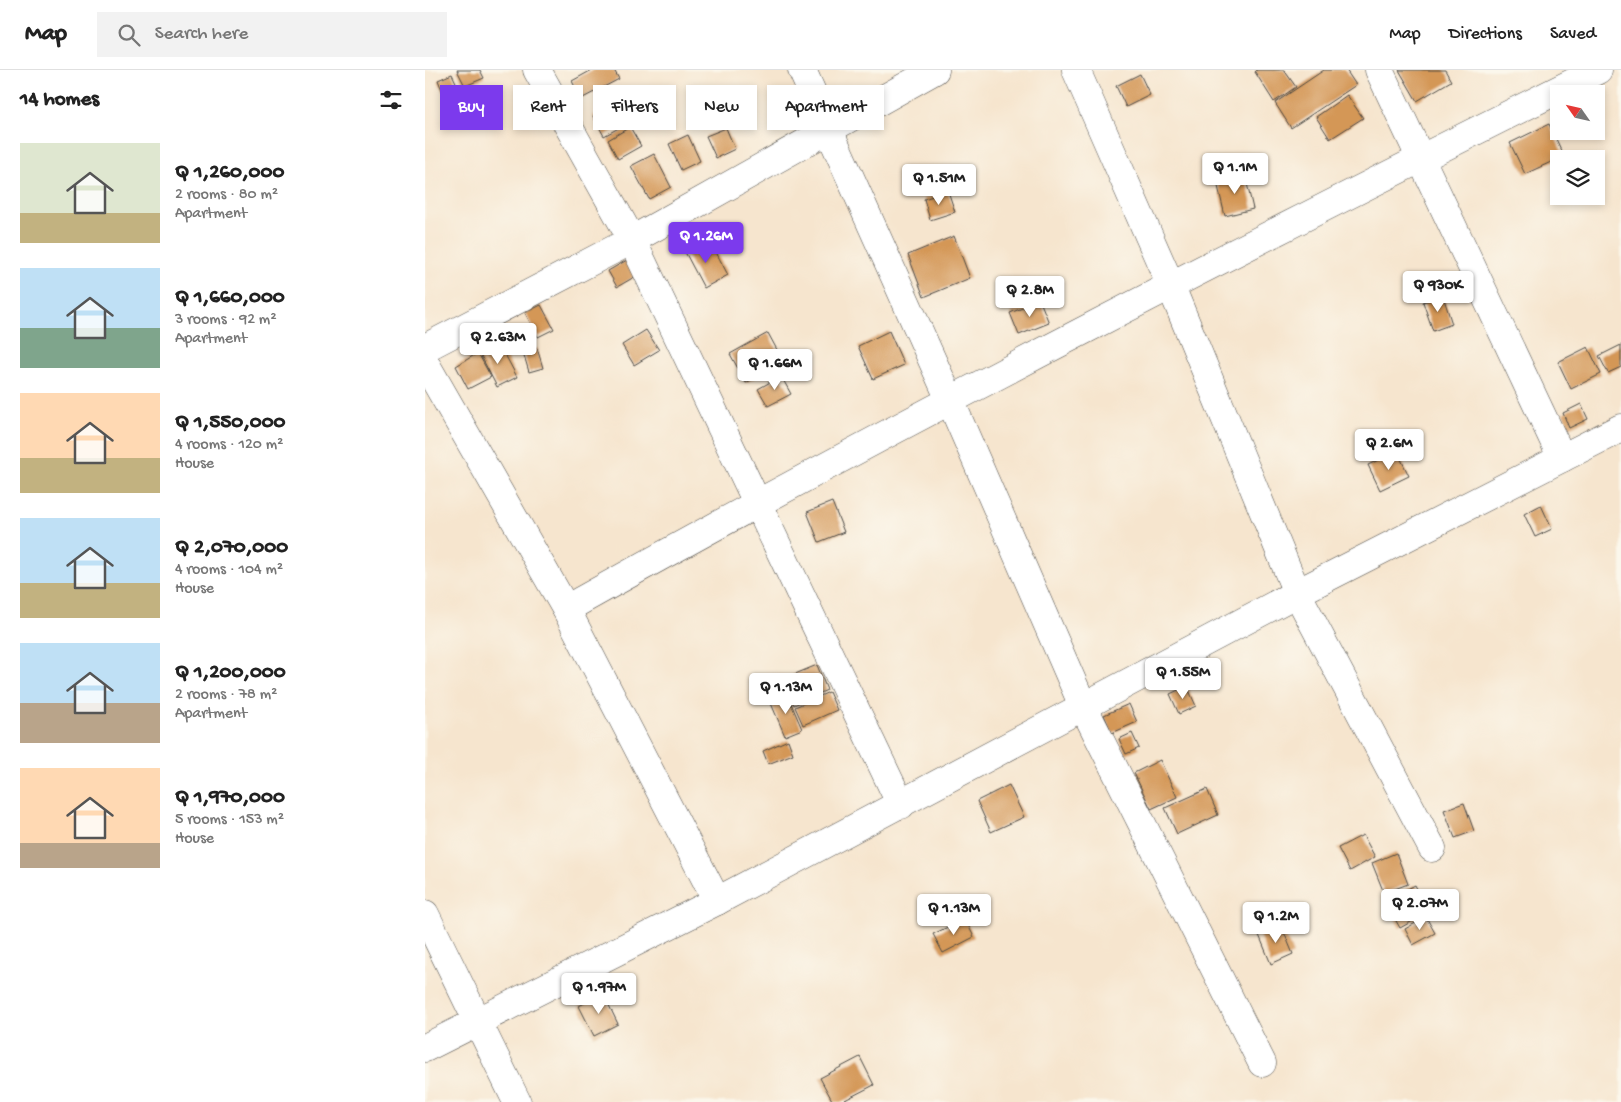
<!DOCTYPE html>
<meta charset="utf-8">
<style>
:root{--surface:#fff;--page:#f2f2f2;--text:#222;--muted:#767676;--line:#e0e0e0;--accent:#7c3aed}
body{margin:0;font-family:"Gochi Hand",sans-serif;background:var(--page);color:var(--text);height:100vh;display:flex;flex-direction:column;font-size:19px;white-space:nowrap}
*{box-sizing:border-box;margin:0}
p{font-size:16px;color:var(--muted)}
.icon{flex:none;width:28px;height:28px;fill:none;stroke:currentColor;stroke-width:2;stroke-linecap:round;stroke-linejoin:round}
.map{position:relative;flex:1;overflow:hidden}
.panel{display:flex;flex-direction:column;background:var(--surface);width:425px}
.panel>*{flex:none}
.banner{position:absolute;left:15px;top:15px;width:475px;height:45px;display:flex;gap:10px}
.needle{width:32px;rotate:304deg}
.fabs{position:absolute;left:1125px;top:15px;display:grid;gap:10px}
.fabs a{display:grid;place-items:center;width:55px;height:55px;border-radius:0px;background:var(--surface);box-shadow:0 2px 8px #0003;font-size:25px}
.price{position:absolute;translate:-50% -42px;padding:0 11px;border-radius:5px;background:#fff;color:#222;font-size:16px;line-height:32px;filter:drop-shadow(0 1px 2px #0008)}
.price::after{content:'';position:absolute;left:50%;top:30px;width:15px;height:11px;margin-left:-8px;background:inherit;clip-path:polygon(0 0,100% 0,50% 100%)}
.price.active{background:var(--accent);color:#fff}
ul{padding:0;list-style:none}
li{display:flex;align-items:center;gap:15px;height:125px;padding:0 20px}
li span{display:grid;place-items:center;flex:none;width:140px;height:100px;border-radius:0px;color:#555}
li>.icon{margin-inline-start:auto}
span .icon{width:60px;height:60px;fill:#fffc;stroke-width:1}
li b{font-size:21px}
h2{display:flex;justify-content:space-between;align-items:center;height:60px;padding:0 20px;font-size:21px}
.tag{padding:0 18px;border-radius:0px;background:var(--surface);box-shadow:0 2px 8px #0003;font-size:18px;line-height:45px}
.tag.active{background:var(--accent);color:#fff}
header{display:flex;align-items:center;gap:30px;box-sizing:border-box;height:70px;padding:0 25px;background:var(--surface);border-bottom:1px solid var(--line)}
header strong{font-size:24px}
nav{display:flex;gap:28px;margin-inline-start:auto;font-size:18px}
.search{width:350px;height:45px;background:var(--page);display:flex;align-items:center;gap:12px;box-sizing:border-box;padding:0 18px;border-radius:0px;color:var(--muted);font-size:19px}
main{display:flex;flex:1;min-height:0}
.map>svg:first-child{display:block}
</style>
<header>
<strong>Map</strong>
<div class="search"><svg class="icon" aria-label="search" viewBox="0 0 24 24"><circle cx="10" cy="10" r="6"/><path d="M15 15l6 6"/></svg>Search here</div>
<nav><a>Map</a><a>Directions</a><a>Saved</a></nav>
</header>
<main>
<section class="panel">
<h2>14 homes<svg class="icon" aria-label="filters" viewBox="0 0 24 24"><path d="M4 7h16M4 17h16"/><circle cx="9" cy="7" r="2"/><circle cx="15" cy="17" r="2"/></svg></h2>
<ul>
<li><span style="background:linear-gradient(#dfe7d0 70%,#c2b280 0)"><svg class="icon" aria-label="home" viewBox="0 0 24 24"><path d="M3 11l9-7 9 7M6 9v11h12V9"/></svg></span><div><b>Q 1,260,000</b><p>2 rooms · 80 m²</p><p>Apartment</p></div></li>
<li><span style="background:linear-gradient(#bfe0f5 60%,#7fa58c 0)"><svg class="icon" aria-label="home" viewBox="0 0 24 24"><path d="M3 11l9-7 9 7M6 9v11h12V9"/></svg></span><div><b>Q 1,660,000</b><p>3 rooms · 92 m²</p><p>Apartment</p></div></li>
<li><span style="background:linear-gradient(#ffd9b3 65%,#c2b280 0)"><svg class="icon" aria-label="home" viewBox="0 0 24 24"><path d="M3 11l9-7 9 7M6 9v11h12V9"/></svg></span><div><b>Q 1,550,000</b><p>4 rooms · 120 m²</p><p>House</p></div></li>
<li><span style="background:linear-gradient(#bfe0f5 65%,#c2b280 0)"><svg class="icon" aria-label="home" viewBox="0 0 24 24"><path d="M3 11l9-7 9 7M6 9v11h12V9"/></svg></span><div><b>Q 2,070,000</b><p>4 rooms · 104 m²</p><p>House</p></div></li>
<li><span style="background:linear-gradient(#bfe0f5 60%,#b9a48a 0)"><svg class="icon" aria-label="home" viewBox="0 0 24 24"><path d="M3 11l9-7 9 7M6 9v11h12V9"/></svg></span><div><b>Q 1,200,000</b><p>2 rooms · 78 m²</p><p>Apartment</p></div></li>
<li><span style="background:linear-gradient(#ffd9b3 75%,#b9a48a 0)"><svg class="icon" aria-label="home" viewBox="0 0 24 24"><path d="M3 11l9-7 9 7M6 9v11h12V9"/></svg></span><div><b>Q 1,970,000</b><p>5 rooms · 153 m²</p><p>House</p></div></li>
</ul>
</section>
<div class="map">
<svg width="1196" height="1032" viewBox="0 0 1196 1032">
<rect width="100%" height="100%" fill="#fbf7ec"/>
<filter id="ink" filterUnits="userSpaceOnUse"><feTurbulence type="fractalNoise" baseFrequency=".02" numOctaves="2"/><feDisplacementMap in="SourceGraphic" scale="10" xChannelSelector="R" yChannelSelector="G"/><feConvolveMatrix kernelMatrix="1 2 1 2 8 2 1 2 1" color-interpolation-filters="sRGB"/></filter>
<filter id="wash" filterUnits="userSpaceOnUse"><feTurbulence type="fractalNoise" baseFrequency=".0096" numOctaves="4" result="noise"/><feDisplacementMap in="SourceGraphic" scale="20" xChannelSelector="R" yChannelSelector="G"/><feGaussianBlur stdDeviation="1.12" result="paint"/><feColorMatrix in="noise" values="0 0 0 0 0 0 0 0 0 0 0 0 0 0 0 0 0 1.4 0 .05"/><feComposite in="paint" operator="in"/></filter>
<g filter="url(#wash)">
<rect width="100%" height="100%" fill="#f6e5ce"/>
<g id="blocks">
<g fill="#d49757">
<path d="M 32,0 L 55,0 L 59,8 L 40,16 Z"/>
<path d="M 167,0 L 189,0 L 194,9 L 156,29 L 147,11 Z"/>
<path d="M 832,0 L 859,0 L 871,17 L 849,32 L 830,2 Z"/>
<path d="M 899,0 L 921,0 L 931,15 L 866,58 L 850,33 Z"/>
<path d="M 974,0 L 1020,0 L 1026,11 L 992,31 Z"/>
<path d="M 27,4 L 36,23 L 21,30 L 13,10 Z"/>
<path d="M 715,4 L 725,25 L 701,37 L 691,16 Z"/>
<path d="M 210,23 L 221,43 L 179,66 L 168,46 Z"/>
<path d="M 922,25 L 938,48 L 905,69 L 891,47 Z"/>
<path d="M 288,28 L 300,37 L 290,51 L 278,42 Z"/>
<path d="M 1124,54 L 1139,86 L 1100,104 L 1085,73 Z"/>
<path d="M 205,57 L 216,76 L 193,89 L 183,70 Z"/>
<path d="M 301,58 L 310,79 L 291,88 L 281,66 Z"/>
<path d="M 263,65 L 275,91 L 256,100 L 244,74 Z"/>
<path d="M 229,84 L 246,117 L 224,129 L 206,96 Z"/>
<path d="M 820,105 L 828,139 L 800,146 L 792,112 Z"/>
<path d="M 523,121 L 530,142 L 505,150 L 499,129 Z"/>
<path d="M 529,166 L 545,208 L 499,227 L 483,185 Z"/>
<path d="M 284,169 L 303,205 L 279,218 L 260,182 Z"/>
<path d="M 202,190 L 211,206 L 192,217 L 183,201 Z"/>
<path d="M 1018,226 L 1027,254 L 1008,261 L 998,232 Z"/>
<path d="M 615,231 L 624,253 L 594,265 L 585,243 Z"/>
<path d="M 116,235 L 129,259 L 113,267 L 100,243 Z"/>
<path d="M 221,260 L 234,280 L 209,295 L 197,275 Z"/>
<path d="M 464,261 L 479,295 L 448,309 L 433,276 Z"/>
<path d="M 343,263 L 358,291 L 321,313 L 305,284 Z"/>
<path d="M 74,273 L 92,307 L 72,317 L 55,284 Z"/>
<path d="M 1196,275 L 1196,297 L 1183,303 L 1174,286 Z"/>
<path d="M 1163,277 L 1176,304 L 1146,319 L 1133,292 Z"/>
<path d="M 112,278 L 118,298 L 104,302 L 98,282 Z"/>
<path d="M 53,283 L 66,307 L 43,319 L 31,296 Z"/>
<path d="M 356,306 L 366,324 L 343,336 L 333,319 Z"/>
<path d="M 1156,334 L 1163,349 L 1144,358 L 1138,343 Z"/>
<path d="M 972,381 L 984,406 L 955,420 L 943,395 Z"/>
<path d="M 407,432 L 419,462 L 394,472 L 382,442 Z"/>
<path d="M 1116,435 L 1127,459 L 1110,467 L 1099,444 Z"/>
<path d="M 392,595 L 402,620 L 369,635 L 358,609 Z"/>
<path d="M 762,616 L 771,636 L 754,644 L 745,624 Z"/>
<path d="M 404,622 L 412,640 L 378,655 L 370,637 Z"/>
<path d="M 362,624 L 377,659 L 360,666 L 345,631 Z"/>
<path d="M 704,634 L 712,652 L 687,663 L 679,645 Z"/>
<path d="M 707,663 L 714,678 L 701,684 L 694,669 Z"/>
<path d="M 363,670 L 368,684 L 343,694 L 338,681 Z"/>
<path d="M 735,690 L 752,727 L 726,739 L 709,703 Z"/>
<path d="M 584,715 L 599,747 L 566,762 L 552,731 Z"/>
<path d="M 782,719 L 793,745 L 752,764 L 740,738 Z"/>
<path d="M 1039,733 L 1049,761 L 1030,768 L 1019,740 Z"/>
<path d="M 938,765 L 950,787 L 925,801 L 913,778 Z"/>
<path d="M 971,783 L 983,814 L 959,823 L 947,793 Z"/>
<path d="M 990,815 L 1004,842 L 975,858 L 960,831 Z"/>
<path d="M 1001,847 L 1010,863 L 988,875 L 980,859 Z"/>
<path d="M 540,849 L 549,867 L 518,883 L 508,864 Z"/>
<path d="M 856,855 L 868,884 L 846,894 L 834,865 Z"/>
<path d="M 178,923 L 193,954 L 169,966 L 154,936 Z"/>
<path d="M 435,987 L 449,1015 L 416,1032 L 408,1032 L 395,1008 Z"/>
</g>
</g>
</g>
<g filter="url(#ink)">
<use href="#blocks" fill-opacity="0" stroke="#494743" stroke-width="1"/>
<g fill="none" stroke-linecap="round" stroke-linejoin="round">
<defs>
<g id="minor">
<path d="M 112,0 L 207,170 L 476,735"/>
<path d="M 377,0 L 525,330 L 658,636 L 837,993"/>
<path d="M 651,0 L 745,214 L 872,523 L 1007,778"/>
<path d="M 954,0 L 1137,388"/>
<path d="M 0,278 L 207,170 L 510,0"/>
<path d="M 0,293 L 141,539 L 292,831"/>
<path d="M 141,539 C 480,349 825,173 1173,0"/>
<path d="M 0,844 L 92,1032"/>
<path d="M 0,978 L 292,831 L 872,523 L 1196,358"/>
</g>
</defs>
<use href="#minor" stroke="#494743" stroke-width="29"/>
<use href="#minor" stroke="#fff" stroke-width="28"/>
</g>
</g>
</svg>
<div class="fabs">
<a><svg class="needle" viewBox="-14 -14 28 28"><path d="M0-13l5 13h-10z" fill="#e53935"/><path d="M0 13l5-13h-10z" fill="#767676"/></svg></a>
<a><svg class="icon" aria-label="layers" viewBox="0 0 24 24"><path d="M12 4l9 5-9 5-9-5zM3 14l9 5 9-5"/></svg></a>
</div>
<b class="price" style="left:810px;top:125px">Q 1.1M</b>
<b class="price" style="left:514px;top:136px">Q 1.51M</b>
<b class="price active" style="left:281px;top:194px">Q 1.26M</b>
<b class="price" style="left:1013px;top:243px">Q 930K</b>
<b class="price" style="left:605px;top:248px">Q 2.8M</b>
<b class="price" style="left:73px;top:295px">Q 2.63M</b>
<b class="price" style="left:350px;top:321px">Q 1.66M</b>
<b class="price" style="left:964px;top:401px">Q 2.6M</b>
<b class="price" style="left:758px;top:630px">Q 1.55M</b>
<b class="price" style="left:361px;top:645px">Q 1.13M</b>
<b class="price" style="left:995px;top:861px">Q 2.07M</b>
<b class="price" style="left:529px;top:866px">Q 1.13M</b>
<b class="price" style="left:851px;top:874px">Q 1.2M</b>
<b class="price" style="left:174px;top:945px">Q 1.97M</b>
<div class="banner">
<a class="tag active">Buy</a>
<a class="tag">Rent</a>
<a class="tag">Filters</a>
<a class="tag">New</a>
<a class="tag">Apartment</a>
</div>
</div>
</main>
